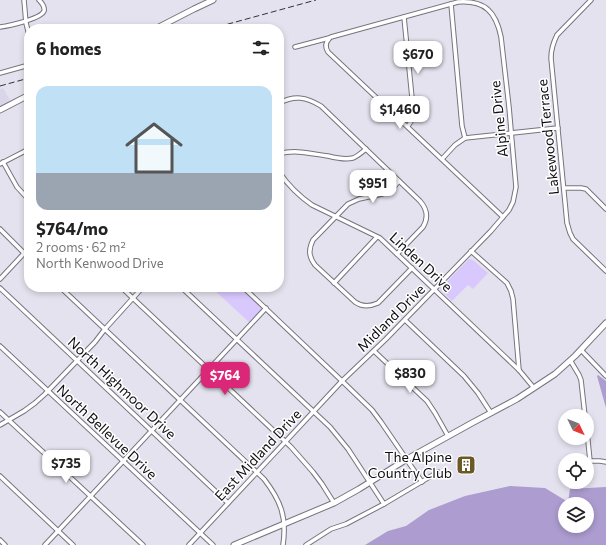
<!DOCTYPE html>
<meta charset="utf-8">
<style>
:root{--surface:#fff;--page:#f6f6f6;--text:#222;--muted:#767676;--accent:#db2777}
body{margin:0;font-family:Commissioner,sans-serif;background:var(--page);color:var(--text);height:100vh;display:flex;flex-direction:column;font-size:15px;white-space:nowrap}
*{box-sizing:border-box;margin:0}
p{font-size:13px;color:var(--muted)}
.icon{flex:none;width:22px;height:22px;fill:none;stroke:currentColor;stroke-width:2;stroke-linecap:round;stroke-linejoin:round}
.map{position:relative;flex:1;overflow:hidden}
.panel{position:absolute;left:24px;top:24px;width:260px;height:268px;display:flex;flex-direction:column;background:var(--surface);border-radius:16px;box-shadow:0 2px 6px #0003}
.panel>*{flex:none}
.needle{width:26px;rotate:133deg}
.buttons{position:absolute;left:558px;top:409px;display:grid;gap:8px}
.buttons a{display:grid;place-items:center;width:36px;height:36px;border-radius:50%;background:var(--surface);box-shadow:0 2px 6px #0003;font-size:20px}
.price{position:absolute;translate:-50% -34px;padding:0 9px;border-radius:8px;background:#fff;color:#222;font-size:13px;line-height:26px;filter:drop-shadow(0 1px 2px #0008)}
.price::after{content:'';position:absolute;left:50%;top:24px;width:12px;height:9px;margin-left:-6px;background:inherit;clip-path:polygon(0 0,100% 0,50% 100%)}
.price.current{background:var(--accent);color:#fff}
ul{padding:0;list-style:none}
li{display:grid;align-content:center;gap:8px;height:212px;padding:0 12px}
li span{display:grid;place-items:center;height:124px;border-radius:12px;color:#555}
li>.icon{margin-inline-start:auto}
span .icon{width:72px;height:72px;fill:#fffc;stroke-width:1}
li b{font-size:17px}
h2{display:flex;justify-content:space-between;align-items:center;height:48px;padding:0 12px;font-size:17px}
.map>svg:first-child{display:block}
</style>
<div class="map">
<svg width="606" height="545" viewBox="0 0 606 545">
<rect width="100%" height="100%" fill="#e5e2ef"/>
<path fill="#dbd5ea" d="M 3,88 L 10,100 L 0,106 L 0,89 Z"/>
<g fill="#d9c8fd">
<path d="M 469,259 L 473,260 L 488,273 L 473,289 L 468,285 L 452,301 L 440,289 Z"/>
<path d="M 211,287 L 240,287 L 261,306 L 261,312 L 250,323 Z"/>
</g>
<g fill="#ad9cd0" fill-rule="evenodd">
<path d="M 598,375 L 606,381 L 606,408 L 597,376 Z"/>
<path d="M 510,486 L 545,488 L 568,502 L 570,489 L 606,487 L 606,545 L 365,545 L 388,531 L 406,526 L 429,510 L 465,496 ZM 565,504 L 587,504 L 587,526 L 565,526 Z"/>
</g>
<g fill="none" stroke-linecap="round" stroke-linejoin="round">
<defs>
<g id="street">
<path d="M 24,0 L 26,23 L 29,35"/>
<path d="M 591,0 L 557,35 C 553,43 551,49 551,58 L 567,223 L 570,233 L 573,239 L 606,271"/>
<path d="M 451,4 L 462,126 L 465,138"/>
<path d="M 404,17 L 413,108 C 413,116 413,120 408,126"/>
<path d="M 0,27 C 8,26 41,19 44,11 C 45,7 42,3 39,0"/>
<path d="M 70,29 L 82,27"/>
<path d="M 329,39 C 325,43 325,47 328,52 L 503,217"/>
<path d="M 279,42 L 281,46 L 279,49"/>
<path d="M 0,73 L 29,65"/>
<path d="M 279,103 C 295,95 306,97 321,106 L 420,201 C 427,209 429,217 423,227 L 397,254"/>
<path d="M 279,154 C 295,149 312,154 328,156 C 336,158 345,160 353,158 C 358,156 362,152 366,149"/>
<path d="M 442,159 L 455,145 L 465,138 L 558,128"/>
<path d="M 3,162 L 17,187 L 29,200"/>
<path d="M 0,164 L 29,149"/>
<path d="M 279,172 C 288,185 299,196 312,205 L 380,238 L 519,370 L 534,388"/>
<path d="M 399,181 L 393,188 L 382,194 L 359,199 L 348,204 L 313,240 C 308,250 309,257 315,265 L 355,302 C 362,307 369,307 378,303 L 412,268"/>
<path d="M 564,188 L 581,188 L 586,189 L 606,209"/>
<path d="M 0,229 L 29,258"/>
<path d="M 471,251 L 507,283 L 511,291 L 513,299 L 519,370"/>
<path d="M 0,279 L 29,248"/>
<path d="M 334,283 L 377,237"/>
<path d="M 60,287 L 264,479 C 281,501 287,517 283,545"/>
<path d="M 121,287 L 291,447 L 313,472 L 322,484 L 334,503"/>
<path d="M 181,287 L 330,427 L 348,449 L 384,504"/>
<path d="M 243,287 L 342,381 L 372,410 L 381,422 L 422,482"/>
<path d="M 0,288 L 228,503"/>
<path d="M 405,320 L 464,376 L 478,393 L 491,413"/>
<path d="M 0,346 L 213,545"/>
<path d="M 581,350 L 606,376"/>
<path d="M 374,351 L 427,401 L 435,413 L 448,436"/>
<path d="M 570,360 L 579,375 L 581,380 L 585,416"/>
<path d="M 0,412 L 143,545"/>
<path d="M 0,425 L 24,411 L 35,403 L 45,394 L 95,342 L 105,329 L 143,287"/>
<path d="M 587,431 L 590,461"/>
<path d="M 587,461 L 600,461 L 606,462"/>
<path d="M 0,476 L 73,545"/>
<path d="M 0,540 L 5,545"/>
<path d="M 45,545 L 266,308"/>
<path d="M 189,545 L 342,381 L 386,339 L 491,231 L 509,210 L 513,202 L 516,187 L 509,107 L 501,37 C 496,12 485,0 458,2 L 331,37 L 329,38 L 295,47"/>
<path d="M 306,545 L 331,529 L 346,524 L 384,504 L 438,472"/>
</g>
<g id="secondary">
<path d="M 155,29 L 194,9 L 213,0"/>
<path d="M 0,110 L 29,95"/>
<path d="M 234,545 L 334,503 L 359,489 L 407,459 L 472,423 L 517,399 L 555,374 L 575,356 L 606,323"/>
</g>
</defs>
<use href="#street" stroke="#77737f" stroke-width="5.5"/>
<use href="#secondary" stroke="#77737f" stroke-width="7"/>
<use href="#street" stroke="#fff" stroke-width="3.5"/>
<use href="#secondary" stroke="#fff" stroke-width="5"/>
<g stroke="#323137" stroke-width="1" stroke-dasharray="6 3" stroke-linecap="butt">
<path d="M 210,29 L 316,0"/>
<path d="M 0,86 L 29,78"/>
</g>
</g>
<defs>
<symbol id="building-square" viewBox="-11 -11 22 22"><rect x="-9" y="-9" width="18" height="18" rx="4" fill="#6a5826" stroke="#fff"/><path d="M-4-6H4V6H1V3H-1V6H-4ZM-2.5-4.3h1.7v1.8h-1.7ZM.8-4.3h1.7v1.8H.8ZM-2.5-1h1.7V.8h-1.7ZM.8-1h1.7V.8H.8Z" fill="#fff"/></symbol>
</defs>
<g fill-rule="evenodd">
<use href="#building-square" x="455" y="454" width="22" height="22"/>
</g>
<g text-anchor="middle" stroke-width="3" stroke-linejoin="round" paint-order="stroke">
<g font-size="14" fill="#0e0d11" stroke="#fff">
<text transform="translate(499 119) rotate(-96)" y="5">Alpine Drive</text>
<text transform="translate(548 137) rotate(-96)" y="5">Lakewood Terrace</text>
<text transform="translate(421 262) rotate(43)" y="5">Linden Drive</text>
<text transform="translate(391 318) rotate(-45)" y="5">Midland Drive</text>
<text transform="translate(122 388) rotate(43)" y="5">North Highmoor Drive</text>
<text transform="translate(107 432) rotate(43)" y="5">North Bellevue Drive</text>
<text transform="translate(258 455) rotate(-47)" y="5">East Midland Drive</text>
</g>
<g font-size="14" fill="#0e0d11" stroke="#fff" text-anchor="end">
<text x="452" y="462">The Alpine<tspan x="452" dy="16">Country Club</tspan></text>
</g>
</g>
</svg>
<div class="buttons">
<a><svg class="needle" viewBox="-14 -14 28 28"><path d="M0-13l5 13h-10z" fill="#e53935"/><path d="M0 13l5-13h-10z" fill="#767676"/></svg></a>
<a><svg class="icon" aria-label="locate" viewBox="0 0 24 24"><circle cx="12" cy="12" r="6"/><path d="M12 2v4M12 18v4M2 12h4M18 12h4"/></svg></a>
<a><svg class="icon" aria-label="layers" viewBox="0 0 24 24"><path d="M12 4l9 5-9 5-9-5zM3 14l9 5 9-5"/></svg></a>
</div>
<b class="price" style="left:418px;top:75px">$670</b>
<b class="price" style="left:400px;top:130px">$1,460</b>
<b class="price" style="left:373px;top:204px">$951</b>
<b class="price" style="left:410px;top:394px">$830</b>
<b class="price current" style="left:225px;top:396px">$764</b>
<b class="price" style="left:66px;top:484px">$735</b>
<section class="panel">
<h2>6 homes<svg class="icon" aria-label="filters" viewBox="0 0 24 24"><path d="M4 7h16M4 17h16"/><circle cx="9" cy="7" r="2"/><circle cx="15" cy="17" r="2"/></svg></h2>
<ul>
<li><span style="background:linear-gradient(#bfe0f5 70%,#9aa5b1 0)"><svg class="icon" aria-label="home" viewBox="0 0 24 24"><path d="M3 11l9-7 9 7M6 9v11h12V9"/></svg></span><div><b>$764/mo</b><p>2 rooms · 62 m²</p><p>North Kenwood Drive</p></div></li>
</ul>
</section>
</div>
